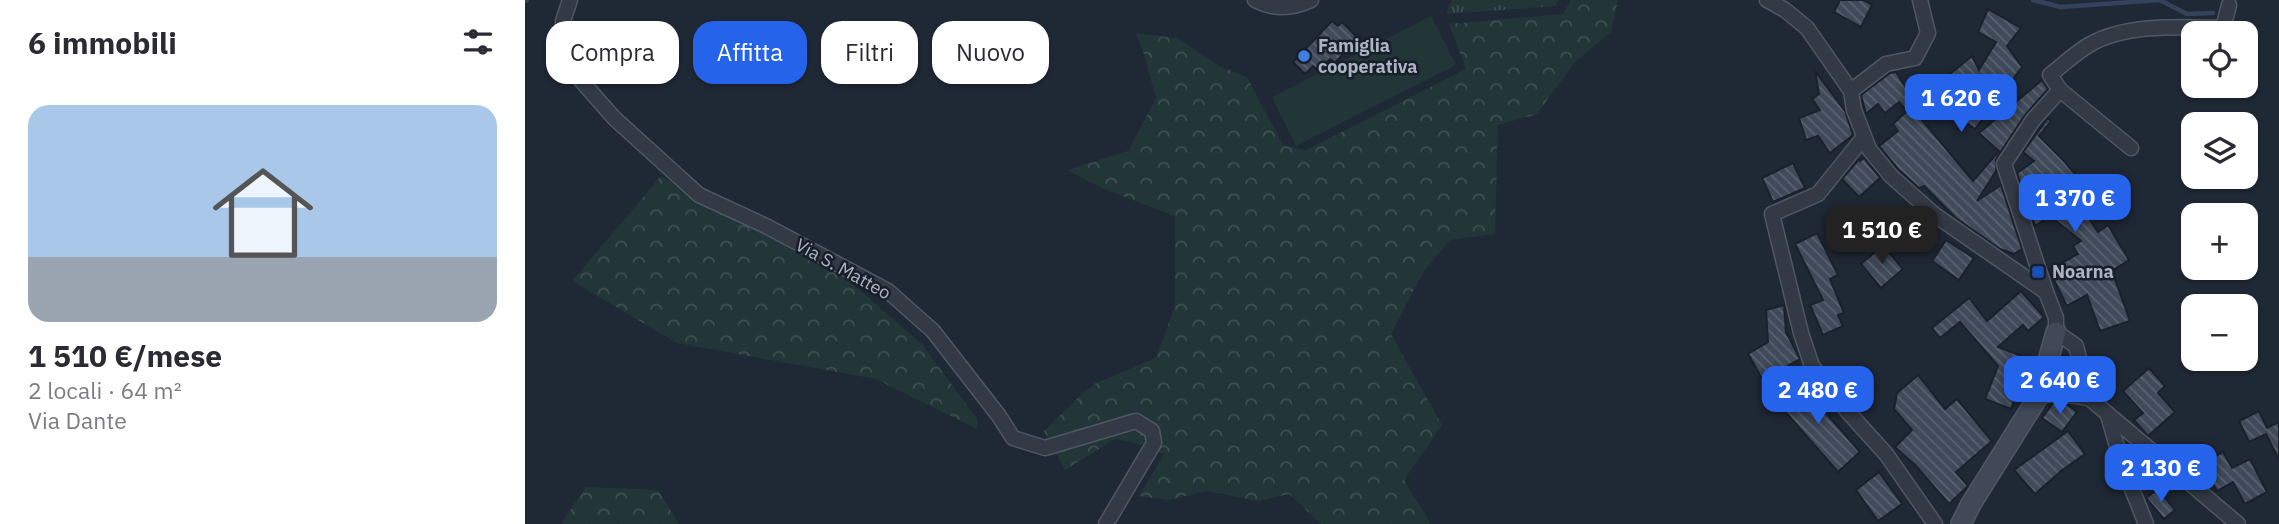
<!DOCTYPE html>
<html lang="it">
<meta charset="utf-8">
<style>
:root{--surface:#fff;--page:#f2f2f3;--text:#2b2b33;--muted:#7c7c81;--accent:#2563eb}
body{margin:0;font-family:"IBM Plex Sans",sans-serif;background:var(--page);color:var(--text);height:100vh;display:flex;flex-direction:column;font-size:26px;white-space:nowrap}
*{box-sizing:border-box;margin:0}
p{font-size:23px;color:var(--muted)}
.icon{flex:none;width:38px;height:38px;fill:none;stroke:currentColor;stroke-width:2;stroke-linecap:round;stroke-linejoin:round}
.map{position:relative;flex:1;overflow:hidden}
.sheet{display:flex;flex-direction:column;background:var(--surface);width:525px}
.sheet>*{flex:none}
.guide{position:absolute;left:21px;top:21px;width:665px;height:63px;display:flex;gap:14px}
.tools{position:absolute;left:1656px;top:21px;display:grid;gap:14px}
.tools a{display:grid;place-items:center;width:77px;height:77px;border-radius:14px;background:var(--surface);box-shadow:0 2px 5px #0004;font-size:35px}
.price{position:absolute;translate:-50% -60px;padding:0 16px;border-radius:14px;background:var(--accent);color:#fff;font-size:23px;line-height:46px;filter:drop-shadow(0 2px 4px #0008)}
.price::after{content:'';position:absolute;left:50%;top:42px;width:21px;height:16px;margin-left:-10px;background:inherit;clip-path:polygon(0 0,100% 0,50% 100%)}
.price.on{background:#222;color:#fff}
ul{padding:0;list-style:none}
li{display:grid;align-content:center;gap:14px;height:371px;padding:0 28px}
li span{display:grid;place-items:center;height:217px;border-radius:21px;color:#555}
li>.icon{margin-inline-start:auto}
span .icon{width:126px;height:126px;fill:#fffc;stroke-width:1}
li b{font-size:30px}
h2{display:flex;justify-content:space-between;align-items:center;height:84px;padding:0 28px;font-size:30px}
.pill{padding:0 24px;border-radius:21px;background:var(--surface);box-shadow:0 2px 5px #0004;font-size:24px;line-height:63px}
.pill.on{background:var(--accent);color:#fff}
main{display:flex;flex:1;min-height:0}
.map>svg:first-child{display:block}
</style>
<main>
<section class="sheet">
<h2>6 immobili<svg class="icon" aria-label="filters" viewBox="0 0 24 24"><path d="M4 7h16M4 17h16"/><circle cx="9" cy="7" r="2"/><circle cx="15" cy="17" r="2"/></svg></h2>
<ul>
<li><span style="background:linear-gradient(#a9c7e8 70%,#9aa5b1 0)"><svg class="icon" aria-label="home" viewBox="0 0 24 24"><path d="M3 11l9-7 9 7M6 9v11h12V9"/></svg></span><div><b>1 510 €/mese</b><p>2 locali · 64 m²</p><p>Via Dante</p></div></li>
</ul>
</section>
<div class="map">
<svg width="1754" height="524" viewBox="0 0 1754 524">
<defs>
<pattern id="forest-crowns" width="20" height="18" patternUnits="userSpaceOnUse" patternTransform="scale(1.75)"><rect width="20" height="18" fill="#223537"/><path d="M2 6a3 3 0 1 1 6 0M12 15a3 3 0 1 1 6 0" fill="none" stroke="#3f5052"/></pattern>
<pattern id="park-tufts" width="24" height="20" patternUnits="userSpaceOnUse" patternTransform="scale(1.75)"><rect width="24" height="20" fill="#223537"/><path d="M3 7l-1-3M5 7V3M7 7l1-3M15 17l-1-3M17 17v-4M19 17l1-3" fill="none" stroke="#3f5052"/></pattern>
<pattern id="building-back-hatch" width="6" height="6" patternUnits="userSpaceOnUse" patternTransform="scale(1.75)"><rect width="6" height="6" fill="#404a5a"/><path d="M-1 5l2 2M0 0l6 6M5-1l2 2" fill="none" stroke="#596270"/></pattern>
</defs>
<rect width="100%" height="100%" fill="#1f2835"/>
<g fill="url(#forest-crowns)">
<path d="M 1046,0 L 1093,0 L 1086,32 L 1050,62 L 1012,114 L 973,125 L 970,234 L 925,240 L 897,274 L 866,334 L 917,425 L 879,480 L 906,524 L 796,524 L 764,494 L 733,501 L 682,491 L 644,500 L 614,496 L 639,454 L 610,443 L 590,439 L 540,470 L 519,431 L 555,396 L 571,383 L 631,358 L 650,306 L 650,216 L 579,189 L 542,170 L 603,151 L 631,98 L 617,48 L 610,33 L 652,38 L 694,66 L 722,77 L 758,145 L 781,150 L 941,69 L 924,24 L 1038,14 Z"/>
<path d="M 136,176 L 299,268 L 321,278 L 398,345 L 452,419 L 452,429 L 351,379 L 152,343 L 47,281 Z"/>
<path d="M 61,487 L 133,490 L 154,524 L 39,524 L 37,522 Z"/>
</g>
<path fill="url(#park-tufts)" d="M 927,0 L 1034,0 L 1030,6 L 921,14 Z"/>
<path fill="#223537" d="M 906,16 L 931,65 L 771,146 L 747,97 Z"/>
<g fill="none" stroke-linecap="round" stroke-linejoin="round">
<g stroke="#33435d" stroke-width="4.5">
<path d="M 1508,0 L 1536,7 L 1635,0 L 1662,14 L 1688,13"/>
<path d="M 0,1 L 2,0"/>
</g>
</g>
<g fill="url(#building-back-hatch)" stroke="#1a212c" stroke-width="2">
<path d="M 1315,0 L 1338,0 L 1347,5 L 1336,27 L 1309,12 Z"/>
<path d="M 1463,9 L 1496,28 L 1482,46 L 1497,67 L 1450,129 L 1437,120 L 1426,103 L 1397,120 L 1448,181 L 1474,151 L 1454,133 L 1517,80 L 1523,89 L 1500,115 L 1471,159 L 1471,171 L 1452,201 L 1476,185 L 1497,249 L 1489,254 L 1475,249 L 1431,218 L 1399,186 L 1394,188 L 1373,169 L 1354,146 L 1373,131 L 1368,124 L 1382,111 L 1374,102 L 1360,113 L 1353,104 L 1341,114 L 1336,95 L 1365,73 L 1371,72 L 1390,102 L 1424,90 L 1419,79 L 1447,56 L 1454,70 L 1471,42 L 1453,32 Z"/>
<path d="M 807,21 L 813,26 L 817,22 L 833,38 L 810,63 L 805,59 L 794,71 L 788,66 L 780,74 L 768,62 Z"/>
<path d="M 1290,71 L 1320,111 L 1328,135 L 1305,153 L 1293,136 L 1281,140 L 1274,118 L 1295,110 L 1287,99 L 1294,94 Z"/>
<path d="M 1523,118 L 1526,121 L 1514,136 L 1539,161 L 1571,199 L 1558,210 L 1573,232 L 1583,225 L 1604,260 L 1587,271 L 1605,321 L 1575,331 L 1562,295 L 1542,306 L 1524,270 L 1553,254 L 1548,246 L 1556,241 L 1525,216 L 1510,226 L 1492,173 L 1509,161 L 1498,152 Z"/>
<path d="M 1339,158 L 1355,178 L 1334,197 L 1317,179 L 1334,159 L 1335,161 Z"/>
<path d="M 1268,163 L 1280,188 L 1248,202 L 1237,178 Z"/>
<path d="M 1292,233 L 1313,275 L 1305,279 L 1319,313 L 1313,315 L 1318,326 L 1298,335 L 1285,305 L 1298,300 L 1270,244 Z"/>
<path d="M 1421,240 L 1449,258 L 1434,280 L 1407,261 Z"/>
<path d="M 1358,245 L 1378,269 L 1356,288 L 1336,264 Z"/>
<path d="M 1496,291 L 1519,317 L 1503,331 L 1498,325 L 1473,347 L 1504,359 L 1486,409 L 1460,399 L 1473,366 L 1435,322 L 1415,338 L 1407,328 L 1444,298 L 1462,321 Z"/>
<path d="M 1259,305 L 1261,332 L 1275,359 L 1238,380 L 1223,354 L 1243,342 L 1241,310 Z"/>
<path d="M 1537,355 L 1543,355 L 1551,386 L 1529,384 Z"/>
<path d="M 1624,368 L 1640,386 L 1633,393 L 1650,412 L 1623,436 L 1609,420 L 1618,413 L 1598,391 Z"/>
<path d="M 1393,375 L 1420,409 L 1432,399 L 1467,441 L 1431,472 L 1443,486 L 1424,504 L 1391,466 L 1370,447 L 1387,430 L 1369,409 L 1372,393 Z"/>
<path d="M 1273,381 L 1335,452 L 1313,472 L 1251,401 Z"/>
<path d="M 1528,403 L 1543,405 L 1552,412 L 1537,432 L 1517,418 Z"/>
<path d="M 1734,411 L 1742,428 L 1754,422 L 1754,460 L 1741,434 L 1724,442 L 1714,421 Z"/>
<path d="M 1543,431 L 1560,454 L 1536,471 L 1510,494 L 1489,470 Z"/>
<path d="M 1698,452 L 1707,468 L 1725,459 L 1742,492 L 1720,504 L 1708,482 L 1692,491 L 1677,463 Z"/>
<path d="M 1354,472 L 1377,504 L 1353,521 L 1331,490 Z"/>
<path d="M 1633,489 L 1650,510 L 1639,519 L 1621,498 Z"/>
</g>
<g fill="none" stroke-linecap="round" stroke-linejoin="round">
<defs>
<g id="street">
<path d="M 45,0 L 38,21 L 39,49 L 46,69 L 89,118 L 174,195 L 241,226 L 363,291 L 408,331 L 474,416 L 488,438 L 520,448 L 611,421 L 627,431 L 629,443 L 581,524"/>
<path d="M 730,0 C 749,10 767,9 786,0"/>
<path d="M 1242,0 L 1260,10 L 1282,28 L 1326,91 L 1329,110 L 1344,149 L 1366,176 L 1410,215 L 1521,292 L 1531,318 L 1531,332 L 1551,346 L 1564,398 L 1713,524"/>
<path d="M 1535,90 L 1525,75 C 1538,65 1550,53 1564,45 C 1601,23 1657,27 1698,28 L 1704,5"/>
<path d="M 1326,91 L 1361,64 L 1390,58 L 1403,33 L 1395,0"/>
<path d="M 1339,137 L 1293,194 L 1247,214 L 1276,333 L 1287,366 L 1323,412 L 1361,454 L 1410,524"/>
<path d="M 1521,292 L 1479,164 L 1508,120 L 1535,90 L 1606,148"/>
<path d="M 1513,397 L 1531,393 L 1564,398"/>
<path d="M 1583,415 L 1597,464 L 1621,524"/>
</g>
<path id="secondary" d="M 1436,524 L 1446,504 L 1513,397 L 1531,332"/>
</defs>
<use href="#street" stroke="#505764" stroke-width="17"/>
<use href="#secondary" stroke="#505764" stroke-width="22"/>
<use href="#street" stroke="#333a46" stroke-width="14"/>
<use href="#secondary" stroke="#414959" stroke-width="19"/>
</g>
<circle fill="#3f7fe0" stroke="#181f2a" stroke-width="2.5" cx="779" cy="56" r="7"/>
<rect fill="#1a4fb4" stroke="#181f2a" stroke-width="2.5" x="1506" y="265" width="14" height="14" rx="3.5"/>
<g text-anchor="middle" stroke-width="5" stroke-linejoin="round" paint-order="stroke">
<g font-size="18" font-weight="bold" fill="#acb4c3" stroke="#181f2a" text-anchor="start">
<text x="793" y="52">Famiglia<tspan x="793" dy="21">cooperativa</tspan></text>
<text x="1527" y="278">Noarna</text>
</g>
<g font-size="18" fill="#acb4c3" stroke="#181f2a">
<text transform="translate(318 269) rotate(29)" y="6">Via S. Matteo</text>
</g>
</g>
</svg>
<div class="tools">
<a><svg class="icon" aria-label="locate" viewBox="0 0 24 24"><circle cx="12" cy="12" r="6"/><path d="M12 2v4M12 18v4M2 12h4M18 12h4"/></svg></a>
<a><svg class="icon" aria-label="layers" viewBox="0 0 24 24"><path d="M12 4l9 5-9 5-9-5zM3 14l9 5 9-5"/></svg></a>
<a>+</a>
<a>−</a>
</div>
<b class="price" style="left:1436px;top:134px">1 620 €</b>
<b class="price" style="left:1550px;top:234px">1 370 €</b>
<b class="price on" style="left:1357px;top:266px">1 510 €</b>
<b class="price" style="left:1535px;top:416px">2 640 €</b>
<b class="price" style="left:1293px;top:426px">2 480 €</b>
<b class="price" style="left:1636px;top:504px">2 130 €</b>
<div class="guide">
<a class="pill">Compra</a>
<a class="pill on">Affitta</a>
<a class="pill">Filtri</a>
<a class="pill">Nuovo</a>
</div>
</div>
</main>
